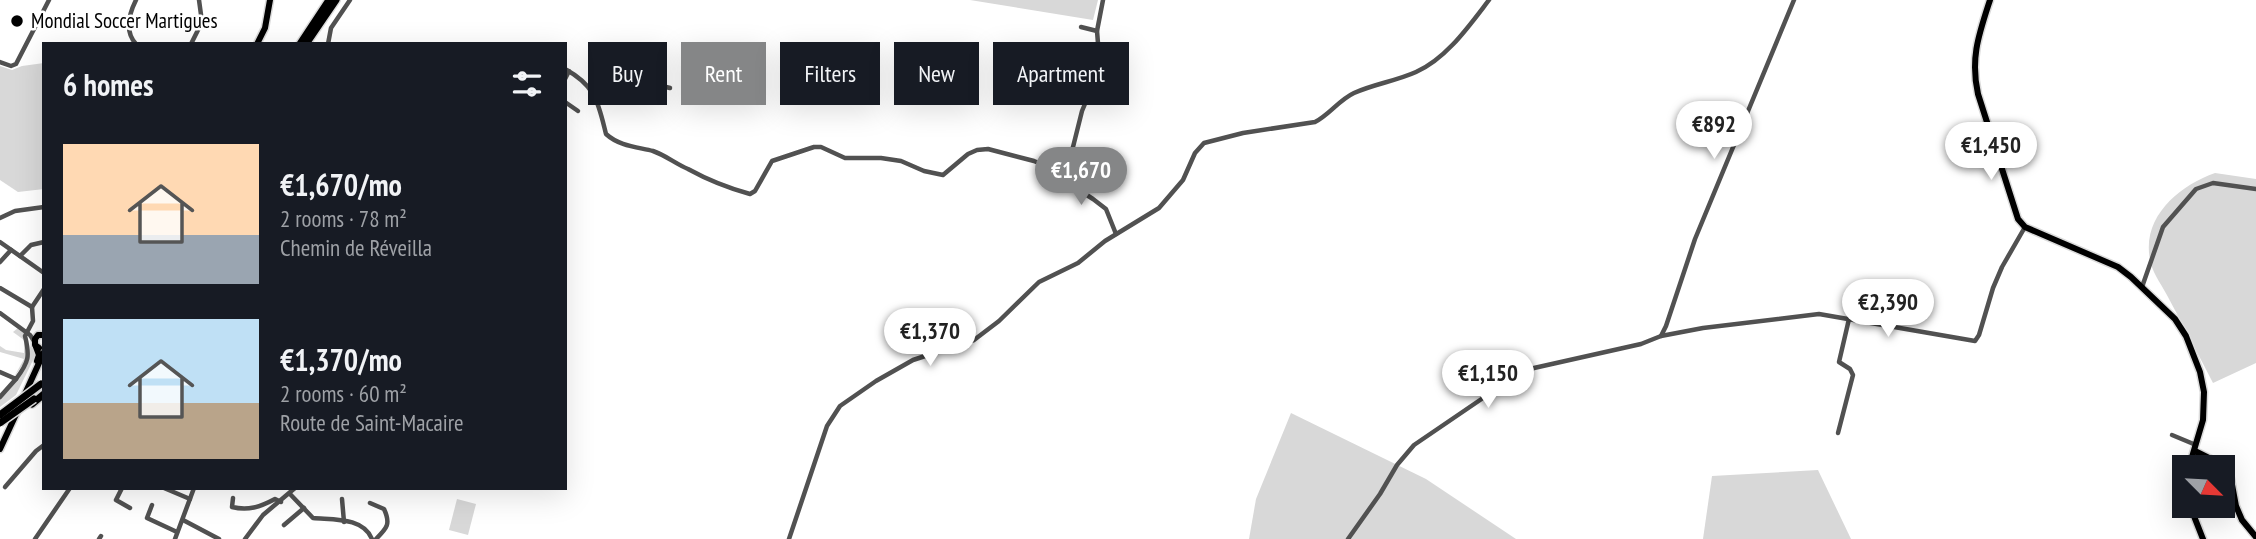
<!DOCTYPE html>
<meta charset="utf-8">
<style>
:root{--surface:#171b24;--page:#242831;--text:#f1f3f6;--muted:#9ea1a6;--accent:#858687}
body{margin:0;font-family:"PT Sans Narrow",sans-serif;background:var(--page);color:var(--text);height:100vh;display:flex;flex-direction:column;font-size:26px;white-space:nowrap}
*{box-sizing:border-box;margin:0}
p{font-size:23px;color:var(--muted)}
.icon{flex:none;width:38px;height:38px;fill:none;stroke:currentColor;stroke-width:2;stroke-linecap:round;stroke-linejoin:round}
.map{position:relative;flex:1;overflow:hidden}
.details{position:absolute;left:42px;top:42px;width:525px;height:448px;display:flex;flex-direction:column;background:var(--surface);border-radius:0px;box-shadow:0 7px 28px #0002}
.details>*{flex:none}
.hud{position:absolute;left:588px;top:42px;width:665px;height:63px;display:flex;gap:14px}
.needle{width:46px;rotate:114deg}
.tools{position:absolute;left:2172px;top:455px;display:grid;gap:14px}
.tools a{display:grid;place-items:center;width:63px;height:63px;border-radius:0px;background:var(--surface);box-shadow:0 7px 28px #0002;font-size:35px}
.price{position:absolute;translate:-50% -60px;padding:0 16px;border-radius:24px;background:#fff;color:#222;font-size:23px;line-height:46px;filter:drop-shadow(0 2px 4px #0008)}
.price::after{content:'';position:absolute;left:50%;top:42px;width:21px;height:16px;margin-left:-10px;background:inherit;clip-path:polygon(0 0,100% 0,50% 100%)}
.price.selected{background:var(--accent);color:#fff}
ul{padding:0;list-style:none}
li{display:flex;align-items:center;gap:21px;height:175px;padding:0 21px}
li span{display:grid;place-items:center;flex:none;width:196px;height:140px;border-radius:0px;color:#555}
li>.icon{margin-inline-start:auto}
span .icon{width:84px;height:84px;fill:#fffc;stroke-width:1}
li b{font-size:30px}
h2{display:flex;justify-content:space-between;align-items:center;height:84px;padding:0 21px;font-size:30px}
.tag{padding:0 24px;border-radius:0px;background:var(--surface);box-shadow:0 7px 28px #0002;font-size:24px;line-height:63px}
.tag.selected{background:var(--accent);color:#fff}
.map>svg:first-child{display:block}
</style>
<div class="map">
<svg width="2256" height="539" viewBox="0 0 2256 539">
<rect width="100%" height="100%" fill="#fff"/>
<g fill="#d8d8d8">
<path d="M 970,0 L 1098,0 L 1093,20 Z"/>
<path d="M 44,63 L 44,189 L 18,192 L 0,180 L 0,66 L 12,70 L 22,66 Z"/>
<path d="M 2215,173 L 2256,179 L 2256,363 L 2213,383 C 2198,354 2183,325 2168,297 C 2163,287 2154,275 2151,264 C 2139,219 2178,186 2215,173 Z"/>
<path d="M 18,328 L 25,332 L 27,359 L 14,377 L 24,359 L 0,352 L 0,346 L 6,350 L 24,353 L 24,340 L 13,332 Z"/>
<path d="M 30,346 L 35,352 L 35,356 L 16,395 L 0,407 L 0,398 C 14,383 32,368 30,346 Z"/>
<path d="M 1291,413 L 1426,479 L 1516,539 L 1249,539 L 1256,499 Z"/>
<path d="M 1818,470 L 1851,539 L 1703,539 L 1712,476 Z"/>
<path d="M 457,499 L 476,504 L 468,535 L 449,530 Z"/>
</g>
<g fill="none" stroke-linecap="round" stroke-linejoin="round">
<defs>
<g id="major">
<path d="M 1990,0 C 1979,34 1970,58 1978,94 L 2018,219 L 2025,227 L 2118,267 L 2131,277 L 2175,319 L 2186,336 L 2200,372 L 2204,392 L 2203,420 L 2189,467"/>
<path d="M 257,44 L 265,28 L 270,0"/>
<path d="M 36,347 L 39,355 L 37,361"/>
<path d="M 39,348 L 35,345 L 35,339 L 38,335 L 44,335"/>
<path d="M 24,396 L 44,352"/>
<path d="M 0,449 L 18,410"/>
<path d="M 2195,451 L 2221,464 L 2230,474 L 2236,506 L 2242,520 L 2256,537"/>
<path d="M 2190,506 L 2203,539"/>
</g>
<g id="highway">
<path d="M 300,44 L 329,0"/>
<path d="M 306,44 L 336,0"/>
<path d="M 32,404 L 44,394"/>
</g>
</defs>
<use href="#major" stroke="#dbdbdb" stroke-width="9"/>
<use href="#highway" stroke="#dbdbdb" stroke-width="10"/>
<g stroke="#515151" stroke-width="4.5">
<path d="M 136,0 C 129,14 124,31 136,44"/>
<path d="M 1081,27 L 1097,31"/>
<path d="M 191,44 L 202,22 L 199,0"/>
<path d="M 328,44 L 331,28 L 350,0"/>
<path d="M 0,62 L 11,66 L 16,64 L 49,0"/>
<path d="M 565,69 C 596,86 598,102 606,134 C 619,146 637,147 653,151 C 665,155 676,164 688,169 C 708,180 728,188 750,194 L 755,191 L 772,161 L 814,147 L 821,147 L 845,158 L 881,158 L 901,161 L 924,171 L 943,175 L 968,154 L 977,150 L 988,149 L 1034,161 L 1059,172 L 1068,183 L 1093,199 L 1106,209 L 1116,234"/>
<path d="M 565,79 L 569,71"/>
<path d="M 594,91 C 605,91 619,93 630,91 C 646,87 652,82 670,88"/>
<path d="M 565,102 L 578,111"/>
<path d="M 1059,172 L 1073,147 L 1082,111 L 1100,68 L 1097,31 L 1103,0"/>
<path d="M 0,218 L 15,211 L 44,207"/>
<path d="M 0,242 L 44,273"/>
<path d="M 20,256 L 31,245 L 44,242"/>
<path d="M 0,262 L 11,250"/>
<path d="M 2142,287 L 2163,227 L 2196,189 L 2213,183 L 2256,189"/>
<path d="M 0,288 L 32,307 L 44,289"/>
<path d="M 0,313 L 30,335 L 34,341"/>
<path d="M 1661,336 L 1666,326 L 1695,239 L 1794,0"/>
<path d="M 0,372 L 16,379 C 29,362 30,356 25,336 L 33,321 L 32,307"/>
<path d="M 0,397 L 16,379"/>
<path d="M 1838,433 L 1853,375 L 1850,369 L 1839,362 L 1849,319"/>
<path d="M 2172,435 L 2196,445"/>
<path d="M 5,487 L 36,451 L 44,445"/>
<path d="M 122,488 L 116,500 L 130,508"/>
<path d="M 164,488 L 190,499"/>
<path d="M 290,494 L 313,518 C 333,520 363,517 372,539"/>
<path d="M 233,498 L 232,507 C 248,511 260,507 275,499 L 281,502"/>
<path d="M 342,499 L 344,522"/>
<path d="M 370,503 L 384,509 C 391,524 387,528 376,539"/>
<path d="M 152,505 L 147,518 L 177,532"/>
<path d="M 183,520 L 219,539"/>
<path d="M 284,525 L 304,508"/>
<path d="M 35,539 L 70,488"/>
<path d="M 99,539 L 101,536"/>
<path d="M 175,539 L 194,488"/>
<path d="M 245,539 L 263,515 L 295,488"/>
<path d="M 789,539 L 827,426 L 840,406 L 876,381 L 913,360 L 974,340 L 999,321 L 1039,282 L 1078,263 L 1105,241 L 1159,208 L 1183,180 L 1195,153 L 1204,143 L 1243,133 L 1315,122 C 1329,115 1339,100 1354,93 C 1374,84 1396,81 1416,72 C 1446,59 1469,26 1489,0"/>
<path d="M 1348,539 L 1380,494 L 1397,465 L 1414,445 L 1505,383 L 1534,368 L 1641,344 L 1661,336 L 1703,328 L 1819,314 L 1975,341 L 1979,335 L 1993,288 L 2002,267 L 2025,227"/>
</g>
<use href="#major" stroke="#000" stroke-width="6"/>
<use href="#highway" stroke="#000" stroke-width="7"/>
<defs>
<g id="highway-bridge">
<path d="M 0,415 L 41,384"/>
<path d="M 0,423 L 34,399"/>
</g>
</defs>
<use href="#highway-bridge" stroke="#dbdbdb" stroke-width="10" stroke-linecap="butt"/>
<use href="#highway-bridge" stroke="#000" stroke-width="7"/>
</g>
<circle fill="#000" stroke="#fff" stroke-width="2.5" cx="17" cy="21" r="7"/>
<g text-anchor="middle" stroke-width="5" stroke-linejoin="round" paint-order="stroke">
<g font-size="21" fill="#000" stroke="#fff" text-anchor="start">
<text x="31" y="28">Mondial Soccer Martigues</text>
</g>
</g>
</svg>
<div class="tools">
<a><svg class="needle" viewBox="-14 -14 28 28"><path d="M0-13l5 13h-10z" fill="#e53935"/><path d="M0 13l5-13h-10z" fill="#9ea1a6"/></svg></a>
</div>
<b class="price" style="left:1714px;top:161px">€892</b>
<b class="price" style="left:1991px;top:182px">€1,450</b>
<b class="price selected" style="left:1081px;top:207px">€1,670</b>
<b class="price" style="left:1888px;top:339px">€2,390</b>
<b class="price" style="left:930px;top:368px">€1,370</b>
<b class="price" style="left:1488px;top:410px">€1,150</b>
<div class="hud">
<a class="tag">Buy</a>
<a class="tag selected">Rent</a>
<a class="tag">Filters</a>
<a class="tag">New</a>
<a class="tag">Apartment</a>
</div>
<section class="details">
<h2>6 homes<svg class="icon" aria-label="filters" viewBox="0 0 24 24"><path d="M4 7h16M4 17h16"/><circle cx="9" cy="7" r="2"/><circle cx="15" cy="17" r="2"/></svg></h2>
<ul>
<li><span style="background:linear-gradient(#ffd9b3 65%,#9aa5b1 0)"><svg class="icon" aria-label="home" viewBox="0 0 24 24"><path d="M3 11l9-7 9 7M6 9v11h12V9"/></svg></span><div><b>€1,670/mo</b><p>2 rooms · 78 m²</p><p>Chemin de Réveilla</p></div></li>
<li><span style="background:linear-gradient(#bfe0f5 60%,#b9a48a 0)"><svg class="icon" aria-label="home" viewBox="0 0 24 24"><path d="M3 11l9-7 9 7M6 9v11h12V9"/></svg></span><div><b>€1,370/mo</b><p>2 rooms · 60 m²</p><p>Route de Saint-Macaire</p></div></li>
</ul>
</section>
</div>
